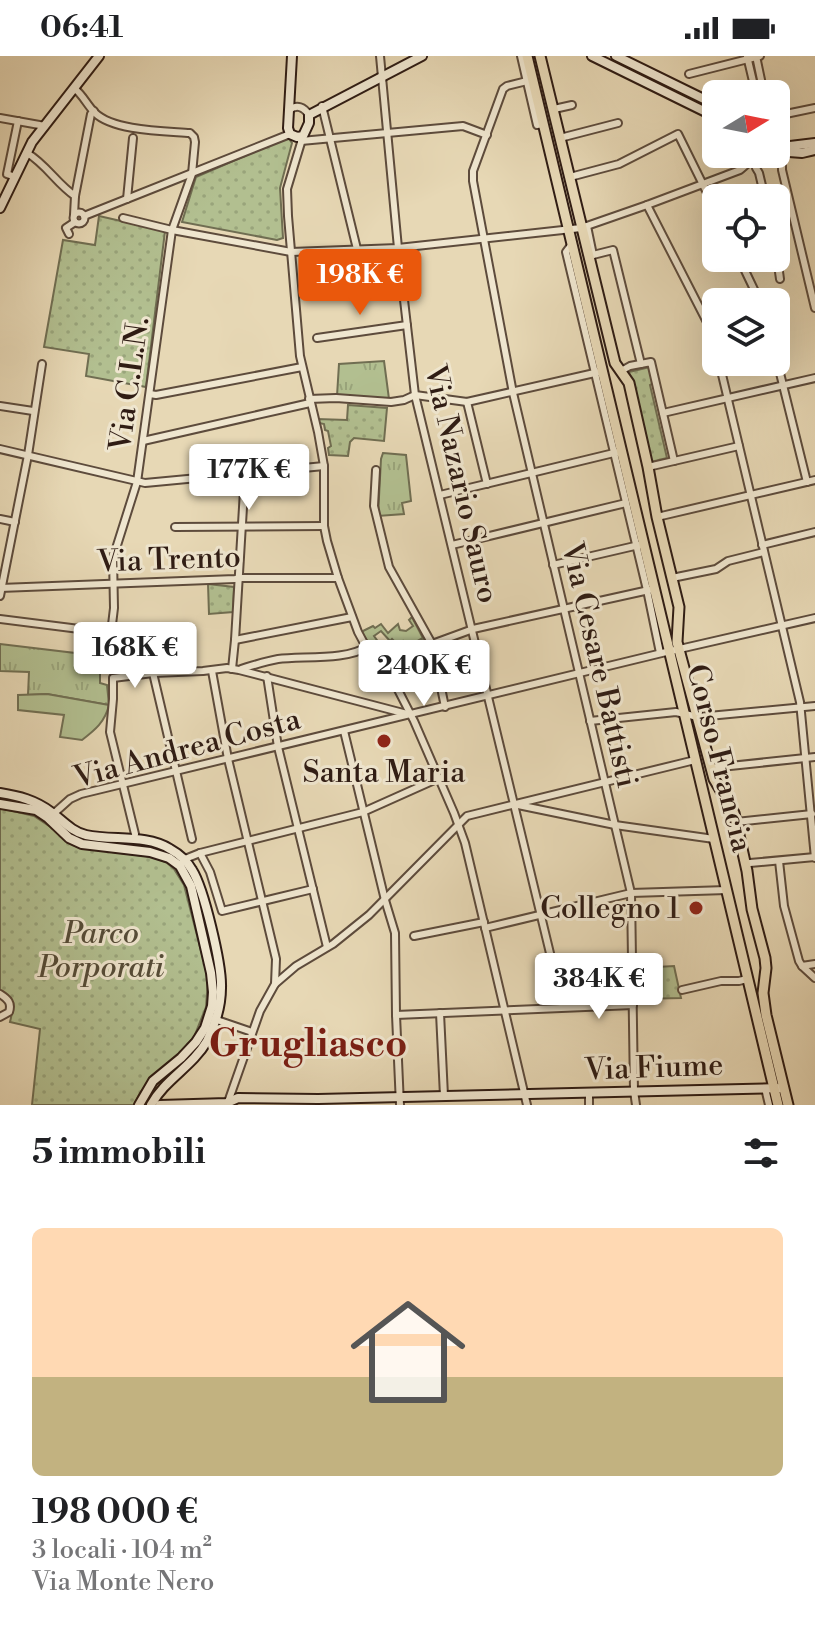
<!DOCTYPE html>
<html lang="it">
<meta charset="utf-8">
<style>
:root{--surface:#fff;--page:#f2f2f2;--text:#202124;--muted:#757577;--line:#e0e0e0;--accent:#ea580c}
body{margin:0;font-family:"Libre Bodoni",serif;background:var(--page);color:var(--text);height:100vh;display:flex;flex-direction:column;font-size:30px;white-space:nowrap}
*{box-sizing:border-box;margin:0}
p{font-size:26px;color:var(--muted)}
.icon{flex:none;width:44px;height:44px;fill:none;stroke:currentColor;stroke-width:2;stroke-linecap:round;stroke-linejoin:round}
.map{position:relative;height:1049px;overflow:hidden}
.details{display:flex;flex-direction:column;background:var(--surface);flex:1}
.details>*{flex:none}
.needle{width:52px;rotate:80deg}
.fabs{position:absolute;left:702px;top:24px;display:grid;gap:16px}
.fabs a{display:grid;place-items:center;width:88px;height:88px;border-radius:12px;background:var(--surface);box-shadow:0 8px 32px #0002;font-size:40px}
.price{position:absolute;translate:-50% -68px;padding:0 18px;border-radius:8px;background:#fff;color:#222;font-size:26px;line-height:52px;filter:drop-shadow(0 2px 4px #0008)}
.price::after{content:'';position:absolute;left:50%;top:48px;width:24px;height:18px;margin-left:-12px;background:inherit;clip-path:polygon(0 0,100% 0,50% 100%)}
.price.on{background:var(--accent);color:#fff}
ul{padding:0;list-style:none}
li{display:grid;align-content:center;gap:16px;height:424px;padding:0 32px}
li+li{border-top:2px solid var(--line)}
li span{display:grid;place-items:center;height:248px;border-radius:12px;color:#555}
li>.icon{margin-inline-start:auto}
span .icon{width:144px;height:144px;fill:#fffc;stroke-width:1}
li b{font-size:34px}
h2{display:flex;justify-content:space-between;align-items:center;height:96px;padding:0 32px;font-size:34px}
.status{display:flex;justify-content:space-between;align-items:center;height:56px;padding:0 40px;background:var(--surface);direction:ltr}
.status svg{height:22px;fill:currentColor}
.map>svg:first-child{display:block}
</style>
<div class="status"><b>06:41</b><svg viewBox="0 0 49 12"><path d="M0 12V9h3v3zM5 12V6h3v6zM10 12V3h3v9zM15 12V0h3v12zM26 1h20v11H26zM47 4h2v5h-2z"/></svg></div>
<div class="map">
<svg width="815" height="1049" viewBox="0 0 815 1049">
<defs>
<pattern id="grass-tufts" width="24" height="20" patternUnits="userSpaceOnUse" patternTransform="scale(2)"><rect width="24" height="20" fill="#b2bf90"/><path d="M3 7l-1-3M5 7V3M7 7l1-3M15 17l-1-3M17 17v-4M19 17l1-3" fill="none" stroke="#99a47b"/></pattern>
<pattern id="park-dots" width="8" height="8" patternUnits="userSpaceOnUse" patternTransform="scale(2)"><rect width="8" height="8" fill="#b2bf90"/><path d="M2 2h.1M6 6h.1" fill="none" stroke="#99a47b" stroke-width="1.8" stroke-linecap="round"/></pattern>
</defs>
<rect width="100%" height="100%" fill="#e7d8b5"/>
<filter id="stains"><feTurbulence type="fractalNoise" baseFrequency=".0025" numOctaves="4"/><feColorMatrix values="0 0 0 0 .2 0 0 0 0 .09 0 0 0 0 .02 0 0 0 .5 -.17"/></filter>
<radialGradient id="worn" r=".72"><stop offset=".6" stop-color="#630" stop-opacity="0"/><stop offset="1" stop-color="#630" stop-opacity=".3"/></radialGradient>
<g fill="url(#grass-tufts)" stroke="#706e52" stroke-width="2">
<path d="M 384,305 L 389,343 L 337,340 L 339,308 Z"/>
<path d="M 383,397 L 406,399 L 411,445 L 402,447 L 404,458 L 378,460 L 381,403 Z"/>
<path d="M 0,588 L 100,600 L 100,627 L 107,629 L 109,649 L 47,638 L 28,639 L 29,616 L 0,615 Z"/>
</g>
<g fill="url(#park-dots)" stroke="#706e52" stroke-width="2">
<path d="M 284,83 L 289,83 L 292,87 L 280,132 L 283,182 L 277,184 L 182,166 L 196,121 Z"/>
<path d="M 99,160 L 165,175 L 146,331 L 86,320 L 89,298 L 44,291 L 63,184 L 95,189 Z"/>
<path d="M 650,311 L 654,327 L 650,329 L 667,402 L 651,406 L 629,316 Z"/>
<path d="M 348,349 L 387,352 L 384,385 L 354,382 L 350,386 L 348,400 L 329,399 L 328,392 L 331,390 L 328,375 L 325,374 L 324,368 L 319,367 L 318,363 L 347,364 Z"/>
<path d="M 208,528 L 234,531 L 233,556 L 209,558 Z"/>
<path d="M 0,752 L 34,760 L 82,792 L 152,801 L 166,806 L 174,813 L 184,829 L 208,922 L 206,951 L 194,981 L 173,1004 L 153,1020 L 140,1037 L 134,1049 L 32,1049 L 40,973 L 10,966 C 14,948 16,946 0,934 Z"/>
<path d="M 674,910 L 681,942 L 639,943 L 639,912 Z"/>
</g>
<g fill="#b2bf90" stroke="#706e52" stroke-width="2">
<path d="M 412,561 L 427,590 L 425,591 L 421,583 L 407,591 L 403,585 L 396,590 L 399,595 L 397,597 L 392,591 L 381,597 L 387,604 L 383,606 L 377,599 L 394,585 L 392,583 L 390,585 L 381,575 L 374,580 L 382,591 L 375,596 L 361,576 L 373,570 L 375,572 L 381,568 L 388,577 L 398,568 L 400,574 L 406,575 L 413,570 L 409,564 Z"/>
<path d="M 47,638 L 109,649 C 105,666 95,674 82,684 L 60,681 L 64,659 L 18,654 L 18,639 Z"/>
</g>
<g fill="none" stroke-linecap="round" stroke-linejoin="round">
<defs>
<g id="street">
<path d="M 380,0 L 398,192 L 415,339 L 563,951"/>
<path d="M 521,0 L 537,69 L 543,68"/>
<path d="M 747,0 L 756,38"/>
<path d="M 756,0 L 764,38"/>
<path d="M 689,18 L 760,0"/>
<path d="M 527,25 L 507,30 L 503,33 L 473,115 L 473,125 L 513,337 L 631,837 L 634,1035 L 636,1049"/>
<path d="M 322,50 L 357,193"/>
<path d="M 554,53 L 572,49"/>
<path d="M 289,54 C 297,48 304,51 309,59"/>
<path d="M 776,60 L 815,52"/>
<path d="M 0,62 L 45,70"/>
<path d="M 303,80 L 287,133 L 288,160 L 300,300 L 318,376 L 324,410 L 324,470 L 327,485 L 338,522 L 358,576 L 366,591 L 392,622 L 414,665 L 454,757 L 465,787 L 527,1049"/>
<path d="M 560,82 L 618,67"/>
<path d="M 301,85 L 463,70 L 487,79"/>
<path d="M 776,96 L 782,106 L 782,114 L 815,252"/>
<path d="M 27,97 C 46,108 57,128 75,140"/>
<path d="M 756,112 L 759,117 L 765,142"/>
<path d="M 15,121 L 7,118 L 18,65"/>
<path d="M 570,121 L 619,108 L 678,78 L 716,155"/>
<path d="M 127,143 L 133,82"/>
<path d="M 647,149 L 710,272 L 716,296"/>
<circle cx="79" cy="162" r="5.5"/>
<path d="M 74,159 L 75,140 L 91,58 L 94,55"/>
<path d="M 84,160 L 290,78"/>
<path d="M 123,162 L 172,174 L 291,196 L 398,192 L 581,172 L 647,149 L 740,114 L 754,102"/>
<path d="M 587,170 L 593,199"/>
<path d="M 69,178 L 66,172 L 75,166"/>
<path d="M 572,188 L 566,196 L 647,534 L 660,597"/>
<path d="M 347,194 L 347,228 L 401,221"/>
<path d="M 776,194 L 780,223"/>
<path d="M 593,199 L 613,194 L 641,308"/>
<path d="M 739,202 L 760,246"/>
<path d="M 333,237 L 347,237 L 347,228"/>
<path d="M 317,282 L 407,269"/>
<path d="M 776,301 L 807,426"/>
<path d="M 719,306 L 800,646 L 815,802"/>
<path d="M 621,315 L 630,310 L 651,306 L 674,405"/>
<path d="M 150,338 L 156,339 L 302,311"/>
<path d="M 309,343 L 336,342 L 391,346 L 404,344 L 415,339 L 467,346 L 599,316"/>
<path d="M 467,346 L 487,428"/>
<path d="M 0,350 L 33,355"/>
<path d="M 663,357 L 815,322"/>
<path d="M 143,385 L 310,347"/>
<path d="M 0,393 L 145,427 L 324,410"/>
<path d="M 648,411 L 739,390"/>
<path d="M 376,414 L 374,450 L 389,511 L 432,588 L 445,651"/>
<path d="M 440,439 L 618,396"/>
<path d="M 657,461 L 815,424"/>
<path d="M 0,463 L 15,466"/>
<path d="M 175,471 L 324,470"/>
<path d="M 452,489 L 626,447"/>
<path d="M 762,489 L 815,476"/>
<path d="M 553,509 L 639,489"/>
<path d="M 672,522 L 716,513 L 728,505 L 764,496"/>
<path d="M 0,532 L 235,523 L 242,522 L 338,522"/>
<path d="M 0,540 L 28,399 L 42,308"/>
<path d="M 0,563 L 111,577 L 114,552 L 113,502 L 137,426 L 172,174 L 192,118 L 195,86 L 194,81 L 190,77 C 164,75 114,75 95,57 C 87,49 83,39 74,32"/>
<path d="M 235,584 L 352,561"/>
<path d="M 232,613 L 235,584 L 245,418"/>
<path d="M 241,613 C 254,609 266,605 278,603 C 301,600 349,604 366,591"/>
<path d="M 212,615 L 228,703 L 276,903 L 275,928"/>
<path d="M 153,617 L 192,783"/>
<path d="M 267,620 L 278,691 L 327,891"/>
<path d="M 392,622 L 432,588 L 473,573 L 649,534"/>
<path d="M 590,665 L 676,656 L 698,661 L 815,650"/>
<path d="M 344,675 L 385,844 L 395,877 L 396,959 L 400,1049"/>
<path d="M 711,712 L 815,701"/>
<path d="M 518,749 L 615,769 L 714,783"/>
<path d="M 51,760 L 70,743 L 81,738 L 662,597 L 815,562"/>
<path d="M 736,766 L 812,758"/>
<path d="M 135,778 L 110,676 L 113,643 L 113,622 L 153,617 L 203,615 L 227,612 L 239,614 L 407,658"/>
<path d="M 200,797 L 210,816 L 222,855 L 313,833"/>
<path d="M 779,805 L 784,850 L 799,905 L 802,910 L 815,922"/>
<path d="M 182,807 L 185,803 L 200,797 L 363,756 L 439,722"/>
<path d="M 750,807 L 815,801"/>
<path d="M 485,872 L 631,837 L 727,834"/>
<path d="M 414,880 L 484,866"/>
<path d="M 802,910 L 815,908"/>
<path d="M 682,934 L 721,925 L 739,925 L 747,923"/>
<path d="M 0,938 C 8,943 12,947 9,956 L 0,961"/>
<path d="M 440,957 L 444,1040"/>
<path d="M 396,959 L 633,949"/>
<path d="M 214,963 L 252,976"/>
<path d="M 765,1032 L 769,1049"/>
<path d="M 589,1037 L 589,1049"/>
<path d="M 227,1049 L 260,955 L 275,928 L 296,910 L 333,888 L 369,859 L 467,760 L 695,704"/>
</g>
<g id="secondary">
<path d="M 292,0 L 288,72 L 290,78 L 297,81 L 303,80 L 309,67 L 309,59 L 422,0"/>
<path d="M 592,0 L 716,61"/>
<path d="M 616,0 L 716,49"/>
<path d="M 776,89 L 790,90 L 815,87"/>
<path d="M 776,95 L 802,97 L 815,94"/>
<path d="M 749,98 C 756,105 765,105 772,98"/>
<path d="M 0,152 L 32,86 L 99,0"/>
<path d="M 0,737 C 19,740 35,744 51,756 C 62,764 72,776 86,779 C 113,785 146,778 170,793 C 179,798 187,805 192,814 C 204,833 222,909 221,932 C 221,950 215,969 207,985 C 192,1011 165,1023 151,1049"/>
<path d="M 0,748 L 36,754 L 48,762 L 69,782 L 82,788 L 150,796 L 169,802 L 180,810 L 191,830 L 211,917 L 213,936 L 212,950 L 205,972 L 196,986 L 181,1002 L 153,1025 L 139,1049"/>
<path d="M 160,1049 L 227,1047 L 238,1042 L 318,1043 L 784,1032"/>
</g>
<g id="primary">
<path d="M 527,0 L 778,1049"/>
<path d="M 540,0 L 615,307 L 629,327 L 648,411 L 657,461 L 679,551 L 677,586 L 681,601 L 714,723 L 734,757 L 747,815 L 752,853 L 765,902 L 766,912 L 763,937 L 766,959 L 788,1049"/>
</g>
</defs>
<use href="#street" stroke="#5d4b3c" stroke-width="10"/>
<use href="#secondary" stroke="#2f1c14" stroke-width="12"/>
<use href="#primary" stroke="#2f1c14" stroke-width="13"/>
<use href="#street" stroke="#efe6cf" stroke-width="6"/>
<use href="#secondary" stroke="#efe6cf" stroke-width="8"/>
<use href="#primary" stroke="#e7d8b5" stroke-width="9"/>
</g>
<g fill="#8f2418" stroke="#efe6cf" stroke-width="3">
<circle cx="384" cy="685" r="8"/>
<circle cx="696" cy="852" r="8"/>
</g>
<g text-anchor="middle" stroke-width="6" stroke-linejoin="round" paint-order="stroke">
<g font-size="30" fill="#2f1c14" stroke="#efe6cf">
<text transform="translate(129 328) rotate(-82)" y="10">Via C.L.N.</text>
<text transform="translate(462 428) rotate(77)" y="10">Via Nazario Sauro</text>
<text transform="translate(169 503) rotate(-2)" y="10">Via Trento</text>
<text transform="translate(600 609) rotate(77)" y="10">Via Cesare Battisti</text>
<text transform="translate(187 692) rotate(-15)" y="10">Via Andrea Costa</text>
<text transform="translate(720 702) rotate(76)" y="10">Corso Francia</text>
<text transform="translate(654 1011) rotate(-2)" y="10">Via Fiume</text>
</g>
<g font-size="30" fill="#2f1c14" stroke="#efe6cf">
<text x="384" y="726">Santa Maria</text>
<text x="680" y="862" text-anchor="end">Collegno 1</text>
</g>
<g font-size="30" font-style="italic" fill="#564d39" stroke="#efe6cf">
<text x="101" y="887">Parco<tspan x="101" dy="34">Porporati</tspan></text>
</g>
<g font-size="38" font-weight="bold" fill="#7a1f14" stroke="#efe6cf">
<text x="308" y="1000">Grugliasco</text>
</g>
</g>
<rect width="100%" height="100%" filter="url(#stains)"/>
<rect width="100%" height="100%" fill="url(#worn)"/>
</svg>
<div class="fabs">
<a><svg class="needle" viewBox="-14 -14 28 28"><path d="M0-13l5 13h-10z" fill="#e53935"/><path d="M0 13l5-13h-10z" fill="#757577"/></svg></a>
<a><svg class="icon" aria-label="locate" viewBox="0 0 24 24"><circle cx="12" cy="12" r="6"/><path d="M12 2v4M12 18v4M2 12h4M18 12h4"/></svg></a>
<a><svg class="icon" aria-label="layers" viewBox="0 0 24 24"><path d="M12 4l9 5-9 5-9-5zM3 14l9 5 9-5"/></svg></a>
</div>
<b class="price on" style="left:360px;top:261px">198K €</b>
<b class="price" style="left:249px;top:456px">177K €</b>
<b class="price" style="left:135px;top:634px">168K €</b>
<b class="price" style="left:424px;top:652px">240K €</b>
<b class="price" style="left:599px;top:965px">384K €</b>
</div>
<section class="details">
<h2>5 immobili<svg class="icon" aria-label="filters" viewBox="0 0 24 24"><path d="M4 7h16M4 17h16"/><circle cx="9" cy="7" r="2"/><circle cx="15" cy="17" r="2"/></svg></h2>
<ul>
<li><span style="background:linear-gradient(#ffd9b3 60%,#c2b280 0)"><svg class="icon" aria-label="home" viewBox="0 0 24 24"><path d="M3 11l9-7 9 7M6 9v11h12V9"/></svg></span><div><b>198 000 €</b><p>3 locali · 104 m²</p><p>Via Monte Nero</p></div></li>
</ul>
</section>
